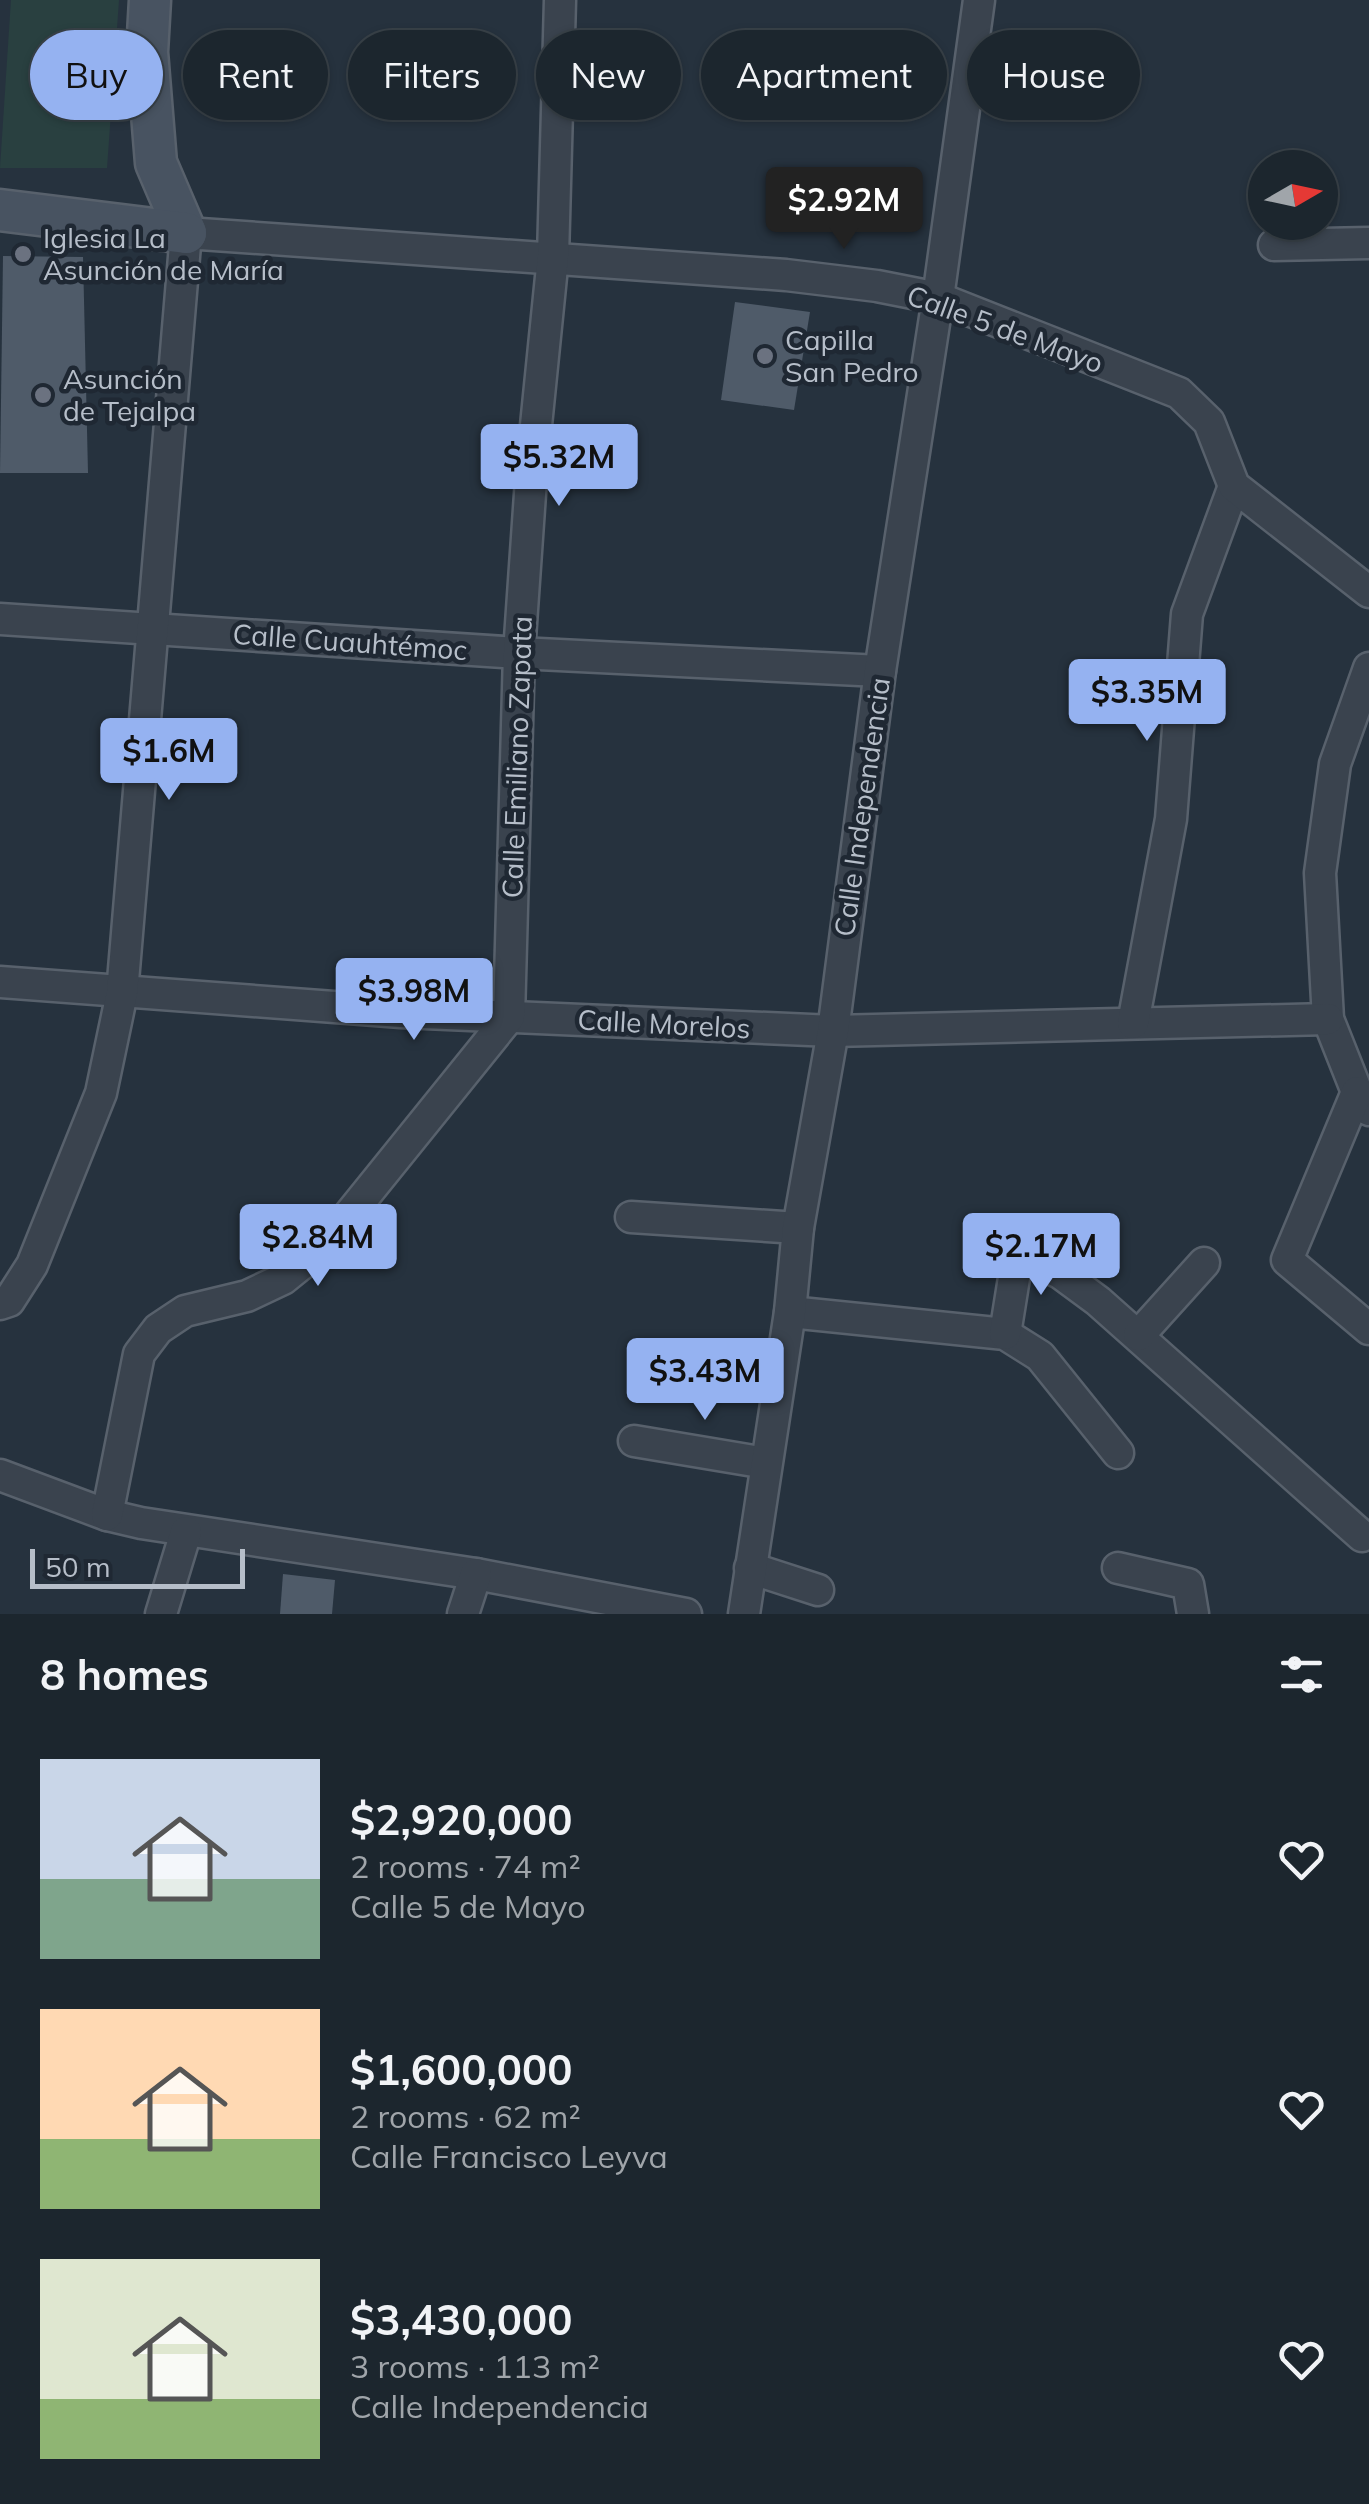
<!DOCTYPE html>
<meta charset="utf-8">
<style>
:root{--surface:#1c262e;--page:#29323a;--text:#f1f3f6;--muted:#a0a5aa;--line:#3a434a;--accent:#95b2f1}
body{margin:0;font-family:Mulish,sans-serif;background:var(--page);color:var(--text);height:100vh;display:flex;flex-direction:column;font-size:38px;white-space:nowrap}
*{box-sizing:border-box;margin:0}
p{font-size:32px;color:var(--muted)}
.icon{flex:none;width:55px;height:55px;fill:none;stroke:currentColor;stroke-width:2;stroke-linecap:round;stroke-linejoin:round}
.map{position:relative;height:1614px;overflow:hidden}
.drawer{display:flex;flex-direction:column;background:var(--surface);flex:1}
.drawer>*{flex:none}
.hud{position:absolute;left:30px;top:30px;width:1310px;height:90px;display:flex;gap:20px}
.needle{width:65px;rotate:81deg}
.buttons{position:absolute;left:1248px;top:150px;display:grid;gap:20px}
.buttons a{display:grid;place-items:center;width:90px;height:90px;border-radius:50%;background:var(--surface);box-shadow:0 2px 8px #0004,0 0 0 2px var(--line);font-size:50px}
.scale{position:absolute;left:30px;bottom:25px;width:215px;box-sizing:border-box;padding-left:10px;border:5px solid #b6bec9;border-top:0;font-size:28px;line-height:35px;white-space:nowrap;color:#b6bec9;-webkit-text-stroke:8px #1f2833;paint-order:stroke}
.price{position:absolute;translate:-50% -85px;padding:0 22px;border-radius:10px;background:var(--accent);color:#111;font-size:32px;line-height:65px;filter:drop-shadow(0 2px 5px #0008)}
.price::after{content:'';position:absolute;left:50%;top:60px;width:30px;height:22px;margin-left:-15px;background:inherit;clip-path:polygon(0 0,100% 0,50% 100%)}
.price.on{background:#222;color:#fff}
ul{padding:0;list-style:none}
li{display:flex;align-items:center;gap:30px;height:250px;padding:0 40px}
li span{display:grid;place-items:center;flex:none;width:280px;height:200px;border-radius:0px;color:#555}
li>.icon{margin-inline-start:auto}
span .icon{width:120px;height:120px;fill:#fffc;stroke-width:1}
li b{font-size:42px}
h2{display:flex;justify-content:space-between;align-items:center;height:120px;padding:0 40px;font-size:42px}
.pill{padding:0 35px;border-radius:45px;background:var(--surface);box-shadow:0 2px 8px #0004,0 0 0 2px var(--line);font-size:35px;line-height:90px}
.pill.on{background:var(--accent);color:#111}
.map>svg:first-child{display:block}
</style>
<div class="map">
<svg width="1369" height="1614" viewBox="0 0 1369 1614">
<rect width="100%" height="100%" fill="#26323e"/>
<path fill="#294040" d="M 11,0 L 119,0 L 107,168 L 0,168 Z"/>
<g fill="#4f5b69">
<path d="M 3,256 L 83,257 L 88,473 L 0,473 Z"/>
<path d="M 735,302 L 810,312 L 794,410 L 721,400 Z"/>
<path d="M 283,1574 L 335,1580 L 332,1614 L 280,1614 Z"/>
</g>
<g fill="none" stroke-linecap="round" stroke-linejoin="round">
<defs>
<g id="street">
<path d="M 1274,245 L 1369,243"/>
<path d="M 0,619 L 519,653 L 880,671"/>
<path d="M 1369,668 L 1335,764 L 1320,873 L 1328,1019 L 1357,1092 L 1369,1110"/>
<path d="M 0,982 L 401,1012 L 833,1031 L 1328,1019"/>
<path d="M 1133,1023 L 1171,819 L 1187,614 L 1234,486"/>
<path d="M 1357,1092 L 1287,1260 L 1369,1329"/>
<path d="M 631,1217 L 798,1228"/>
<path d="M 0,1304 L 9,1301 L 32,1265 L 101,1093 L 122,993 L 186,233 L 786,275 L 877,286 L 938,298 L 1179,393 L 1209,422 L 1234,486 L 1369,592"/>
<path d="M 790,1312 L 1005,1334 L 1040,1356 L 1118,1453"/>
<path d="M 1005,1334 L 1018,1253 L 1060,1273 L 1098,1301 L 1362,1536"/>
<path d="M 1139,1335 L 1204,1263"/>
<path d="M 634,1441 L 766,1463"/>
<path d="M 0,1475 L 107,1515 L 141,1523 L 476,1574 L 686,1614"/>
<path d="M 107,1515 L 139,1354 L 158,1329 L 185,1311 L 247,1296 L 283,1279 L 325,1245 L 509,1017 L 519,653 L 532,465 L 553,257 L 560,0"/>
<path d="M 750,1568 L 818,1590"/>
<path d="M 1118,1568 L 1188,1584 L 1193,1614"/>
<path d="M 161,1614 L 186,1532"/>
<path d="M 463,1614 L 476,1574"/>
<path d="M 744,1614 L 790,1312 L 798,1228 L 833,1031 L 880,671 L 938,298 L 979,0"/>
</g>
<g id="secondary">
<path d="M 150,0 L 147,52 L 156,163 L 186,233"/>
<path d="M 0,210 L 186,233"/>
</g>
</defs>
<use href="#street" stroke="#58616c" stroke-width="35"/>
<use href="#secondary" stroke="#58616c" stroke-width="45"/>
<use href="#street" stroke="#3a434e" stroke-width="30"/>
<use href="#secondary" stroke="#485361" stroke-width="40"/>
</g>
<g fill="#6b7280" stroke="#1f2833" stroke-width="4">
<circle cx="23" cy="254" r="10"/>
<circle cx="765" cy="356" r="10"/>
<circle cx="43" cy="395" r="10"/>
</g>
<g text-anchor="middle" stroke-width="9" stroke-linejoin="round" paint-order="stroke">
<g font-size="28" fill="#b6bec9" stroke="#1f2833" text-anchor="start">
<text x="43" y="248">Iglesia La<tspan x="43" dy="32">Asunción de María</tspan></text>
<text x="785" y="350">Capilla<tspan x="785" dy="32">San Pedro</tspan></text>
<text x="63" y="389">Asunción<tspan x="63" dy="32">de Tejalpa</tspan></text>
</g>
<g font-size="28" fill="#b6bec9" stroke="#1f2833">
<text transform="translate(1005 329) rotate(20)" y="10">Calle 5 de Mayo</text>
<text transform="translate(350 642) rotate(4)" y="10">Calle Cuauhtémoc</text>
<text transform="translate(517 757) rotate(-88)" y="10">Calle Emiliano Zapata</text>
<text transform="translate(862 807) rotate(-82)" y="10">Calle Independencia</text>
<text transform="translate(664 1024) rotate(3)" y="10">Calle Morelos</text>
</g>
</g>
</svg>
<div class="buttons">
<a><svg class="needle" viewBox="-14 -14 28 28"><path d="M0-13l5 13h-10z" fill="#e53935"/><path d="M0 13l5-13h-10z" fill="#a0a5aa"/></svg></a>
</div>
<div class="scale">50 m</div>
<b class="price on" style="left:844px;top:252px">$2.92M</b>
<b class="price" style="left:559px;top:509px">$5.32M</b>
<b class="price" style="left:1147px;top:744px">$3.35M</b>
<b class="price" style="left:169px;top:803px">$1.6M</b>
<b class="price" style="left:414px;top:1043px">$3.98M</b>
<b class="price" style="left:318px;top:1289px">$2.84M</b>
<b class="price" style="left:1041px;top:1298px">$2.17M</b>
<b class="price" style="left:705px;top:1423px">$3.43M</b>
<div class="hud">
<a class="pill on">Buy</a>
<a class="pill">Rent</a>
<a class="pill">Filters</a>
<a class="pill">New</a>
<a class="pill">Apartment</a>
<a class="pill">House</a>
</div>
</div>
<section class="drawer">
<h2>8 homes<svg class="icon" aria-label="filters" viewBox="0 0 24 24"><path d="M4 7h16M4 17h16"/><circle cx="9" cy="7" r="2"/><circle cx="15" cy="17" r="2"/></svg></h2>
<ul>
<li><span style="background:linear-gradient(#c9d6e8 60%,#7fa58c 0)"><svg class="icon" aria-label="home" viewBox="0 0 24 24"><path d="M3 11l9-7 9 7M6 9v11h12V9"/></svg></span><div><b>$2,920,000</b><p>2 rooms · 74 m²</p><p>Calle 5 de Mayo</p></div><svg class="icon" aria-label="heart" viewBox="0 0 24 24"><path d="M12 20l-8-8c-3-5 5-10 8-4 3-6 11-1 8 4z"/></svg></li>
<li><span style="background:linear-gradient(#ffd9b3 65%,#8fb573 0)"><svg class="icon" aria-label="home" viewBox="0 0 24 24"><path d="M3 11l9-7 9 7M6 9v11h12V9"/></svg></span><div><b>$1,600,000</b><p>2 rooms · 62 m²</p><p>Calle Francisco Leyva</p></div><svg class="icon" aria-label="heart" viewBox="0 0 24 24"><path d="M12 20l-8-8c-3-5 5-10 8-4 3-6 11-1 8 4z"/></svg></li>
<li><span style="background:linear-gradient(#dfe7d0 70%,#8fb573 0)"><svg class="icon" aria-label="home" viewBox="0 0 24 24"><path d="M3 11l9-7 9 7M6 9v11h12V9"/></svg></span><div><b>$3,430,000</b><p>3 rooms · 113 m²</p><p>Calle Independencia</p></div><svg class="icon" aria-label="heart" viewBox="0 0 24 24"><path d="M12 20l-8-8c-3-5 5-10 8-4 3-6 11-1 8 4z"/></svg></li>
</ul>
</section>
